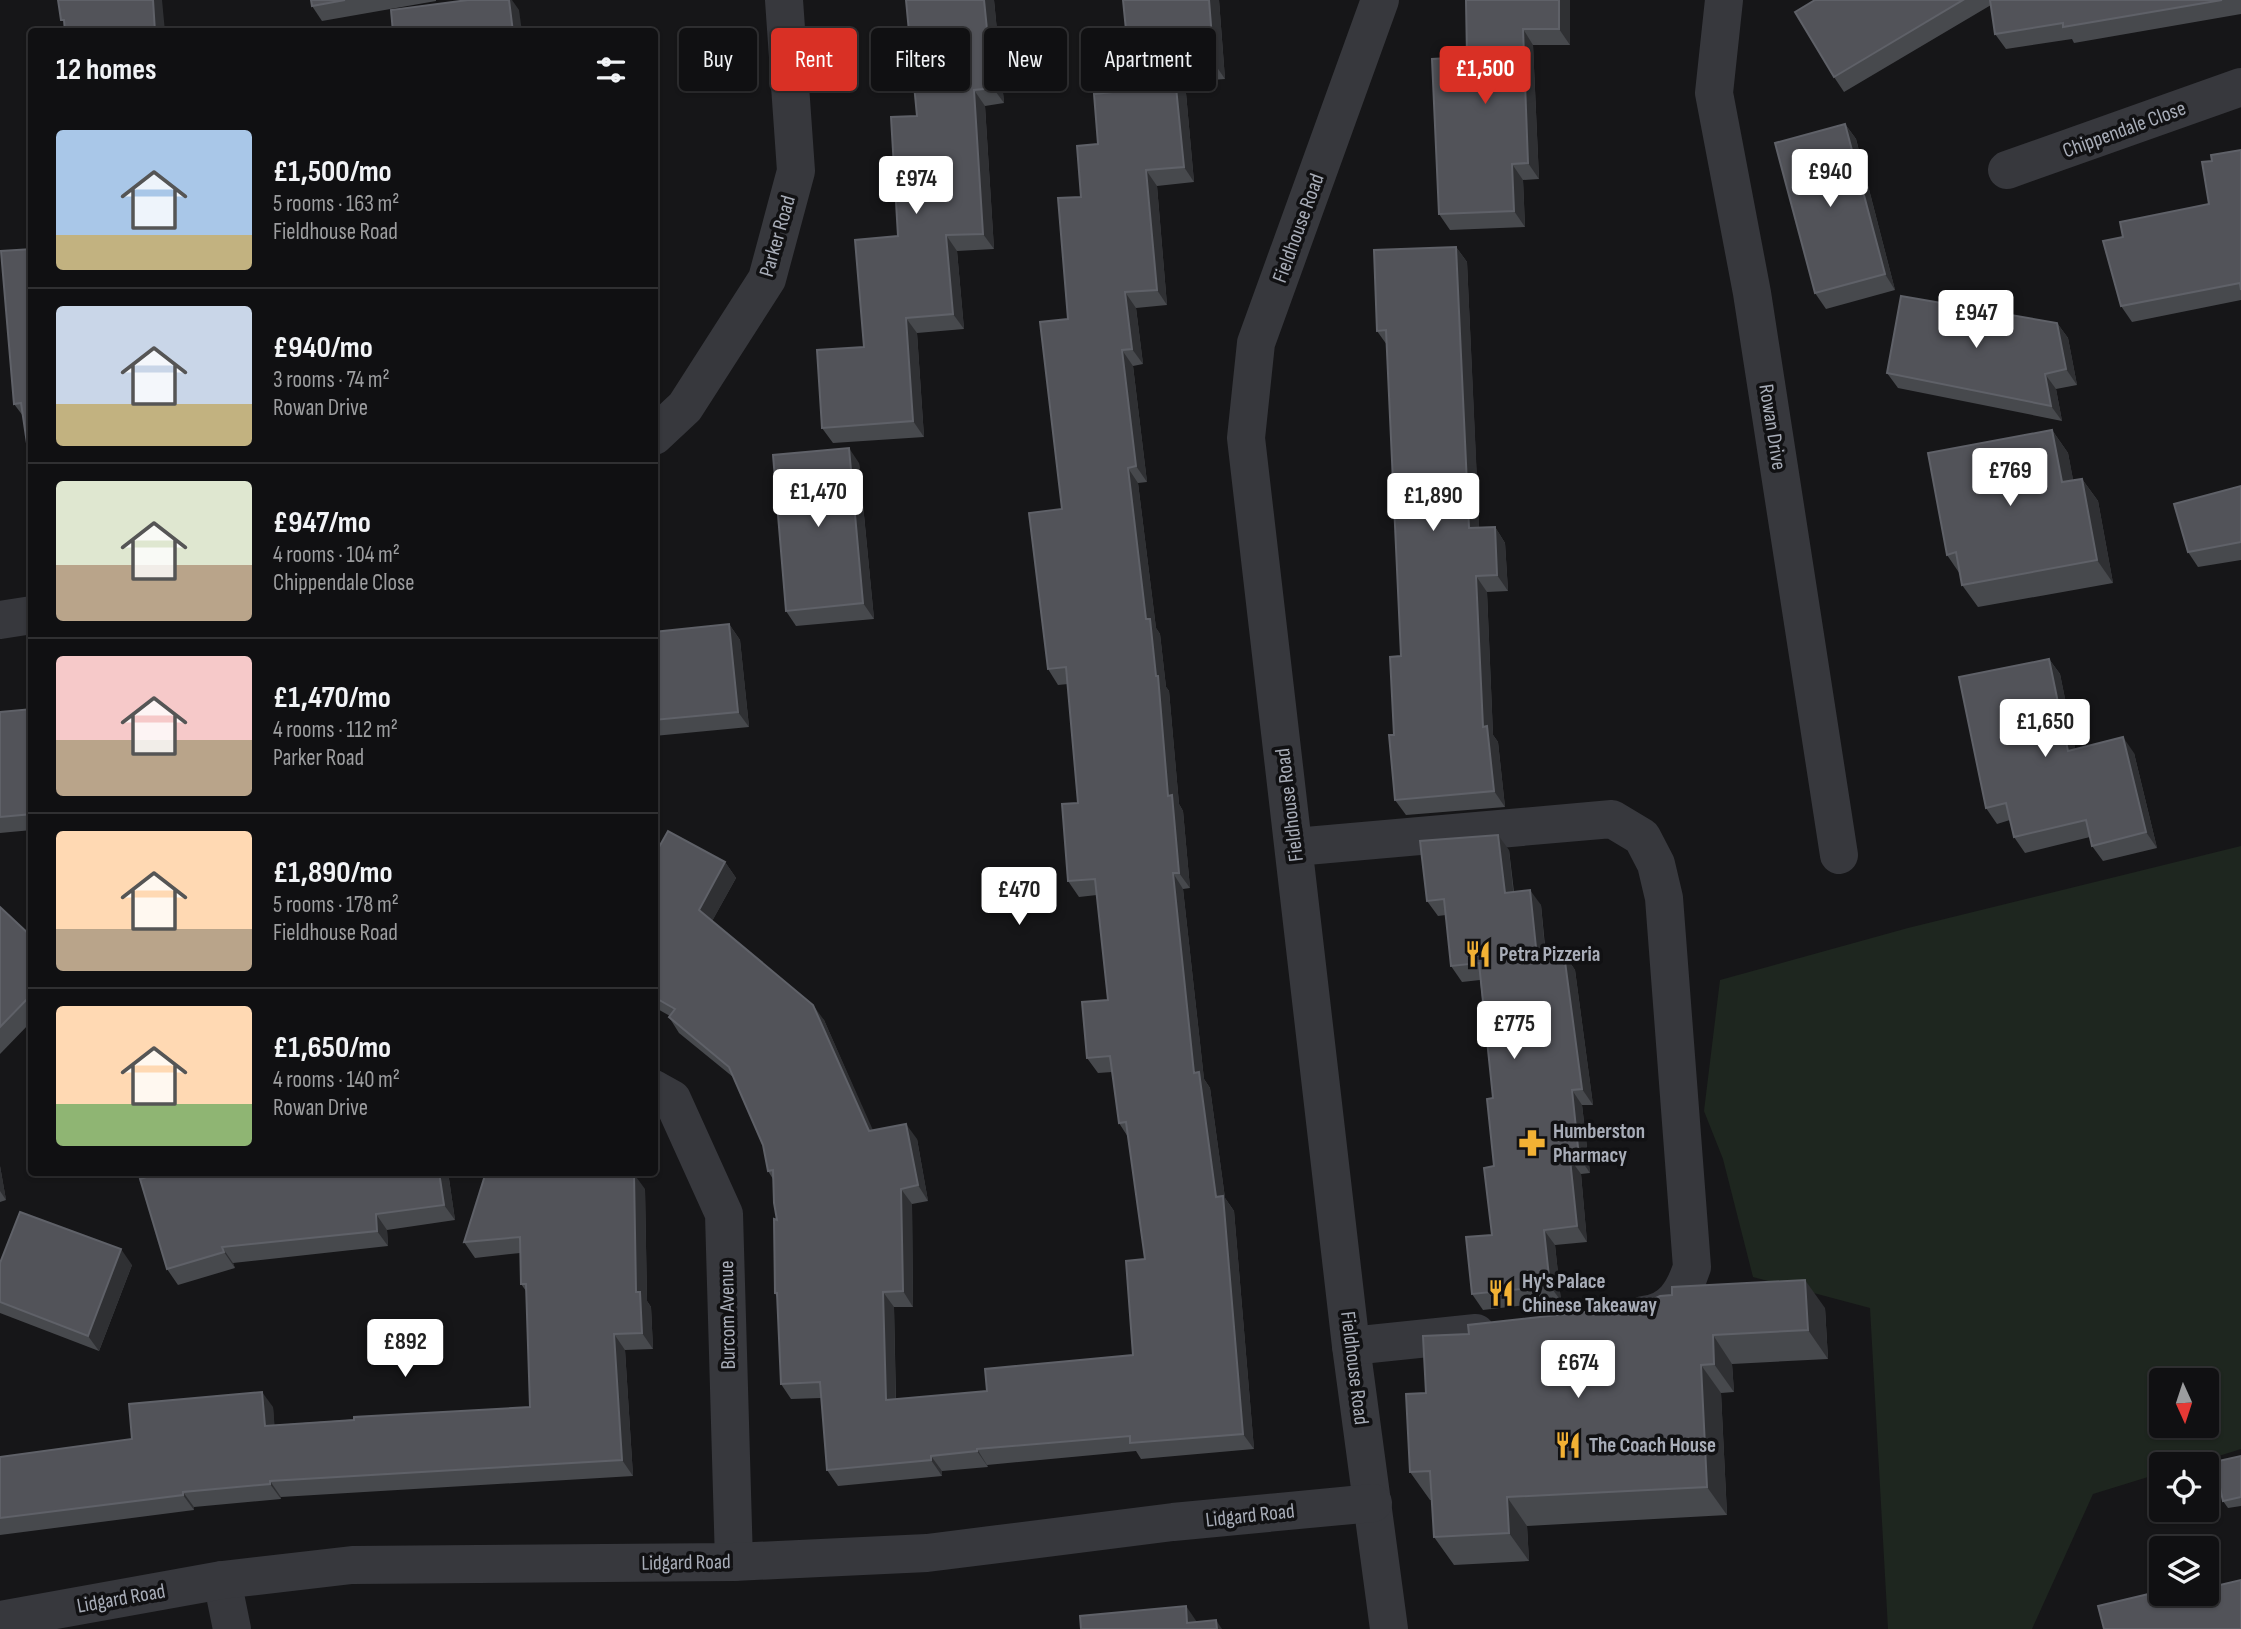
<!DOCTYPE html>
<meta charset="utf-8">
<style>
:root{--surface:#101012;--page:#1e1e20;--text:#f1f3f6;--muted:#9c9d9f;--line:#303032;--accent:#d93025}
body{margin:0;font-family:"Sofia Sans Condensed",sans-serif;background:var(--page);color:var(--text);height:100vh;display:flex;flex-direction:column;font-size:26px;white-space:nowrap}
*{box-sizing:border-box;margin:0}
p{font-size:23px;color:var(--muted)}
.icon{flex:none;width:38px;height:38px;fill:none;stroke:currentColor;stroke-width:2;stroke-linecap:round;stroke-linejoin:round}
.map{position:relative;flex:1;overflow:hidden}
.panel{position:absolute;left:28px;top:28px;width:630px;height:1148px;display:flex;flex-direction:column;background:var(--surface);border-radius:7px;box-shadow:0 2px 5px #0004,0 0 0 2px var(--line)}
.panel>*{flex:none}
.top-card{position:absolute;left:679px;top:28px;width:665px;height:63px;display:flex;gap:14px}
.needle{width:46px;rotate:177deg}
.fabs{position:absolute;left:2149px;top:1368px;display:grid;gap:14px}
.fabs a{display:grid;place-items:center;width:70px;height:70px;border-radius:7px;background:var(--surface);box-shadow:0 2px 5px #0004,0 0 0 2px var(--line);font-size:35px}
.price{position:absolute;translate:-50% -60px;padding:0 16px;border-radius:7px;background:#fff;color:#222;font-size:23px;line-height:46px;filter:drop-shadow(0 2px 4px #0008)}
.price::after{content:'';position:absolute;left:50%;top:42px;width:21px;height:16px;margin-left:-10px;background:inherit;clip-path:polygon(0 0,100% 0,50% 100%)}
.price.on{background:var(--accent);color:#fff}
ul{padding:0;list-style:none}
li{display:flex;align-items:center;gap:21px;height:175px;padding:0 28px}
li+li{border-top:2px solid var(--line)}
li span{display:grid;place-items:center;flex:none;width:196px;height:140px;border-radius:7px;color:#555}
li>.icon{margin-inline-start:auto}
span .icon{width:84px;height:84px;fill:#fffc;stroke-width:1}
li b{font-size:30px}
h2{display:flex;justify-content:space-between;align-items:center;height:84px;padding:0 28px;font-size:30px}
.pill{padding:0 24px;border-radius:7px;background:var(--surface);box-shadow:0 2px 5px #0004,0 0 0 2px var(--line);font-size:24px;line-height:63px}
.pill.on{background:var(--accent);color:#fff}
.map>svg:first-child{display:block}
</style>
<div class="map">
<svg width="2241" height="1629" viewBox="0 0 2241 1629">
<rect width="100%" height="100%" fill="#161618"/>
<path fill="#1e261f" fill-rule="evenodd" d="M 2241,846 L 2241,1449 L 2190,1465 L 2161,1465 L 2161,1473 L 2093,1494 L 2032,1629 L 1888,1629 L 1870,1308 L 1753,1277 L 1723,1159 L 1704,1111 L 1720,980 L 1908,928 ZM 2161,1381 L 2207,1381 L 2207,1426 L 2161,1426 Z"/>
<g fill="none" stroke-linecap="round" stroke-linejoin="round">
<g stroke="#37383d" stroke-width="38">
<path d="M 1380,0 L 1256,343 L 1246,438 L 1351,1346 L 1389,1629"/>
<path d="M 1724,0 L 1714,93 L 1752,293 L 1839,855"/>
<path d="M 2007,170 L 2241,87"/>
<path d="M 654,436 L 685,407 L 767,279 L 796,171 L 784,0"/>
<path d="M 0,620 L 32,615"/>
<path d="M 1295,847 L 1612,819 L 1642,837 L 1656,864 L 1664,898 L 1692,1267 C 1684,1292 1672,1312 1644,1315"/>
<path d="M 654,1089 L 672,1099 L 724,1214 L 734,1562"/>
<path d="M 1351,1346 L 1476,1333"/>
<path d="M 222,1580 L 232,1629"/>
<path d="M 0,1620 L 222,1580 L 352,1565 L 734,1562 L 927,1553 L 1173,1522 L 1373,1503"/>
</g>
</g>
<g fill="#47494d">
<path d="M 311,0 L 436,0 L 436,1 L 322,21 L 312,6 Z"/>
<path d="M 906,0 L 994,0 L 1004,103 L 985,106 L 994,249 L 957,251 L 964,329 L 917,333 L 924,437 L 833,443 L 822,428 L 864,347 L 898,236 L 917,116 Z"/>
<path d="M 1219,0 L 1225,79 L 1185,82 L 1194,182 L 1157,186 L 1167,305 L 1136,308 L 1143,364 L 1133,366 L 1147,482 L 1138,483 L 1156,628 L 1160,634 L 1166,687 L 1169,691 L 1179,804 L 1183,811 L 1190,888 L 1183,889 L 1204,1079 L 1210,1088 L 1225,1198 L 1234,1211 L 1254,1449 L 1141,1459 L 1136,1451 L 987,1465 L 988,1467 L 942,1471 L 942,1476 L 838,1486 L 827,1470 L 821,1398 L 791,1399 L 781,1384 L 777,1297 L 775,1293 L 777,1220 L 773,1179 L 768,1171 L 763,1145 L 733,1077 L 679,1033 L 669,1017 L 670,1016 L 654,1007 L 654,856 L 725,862 L 736,878 L 712,921 L 824,1020 L 872,1130 L 917,1139 L 928,1201 L 912,1204 L 913,1307 L 894,1307 L 896,1400 L 987,1391 L 1133,1355 L 1145,1259 L 1128,1137 L 1119,1123 L 1112,1072 L 1098,1073 L 1087,1058 L 1108,1000 L 1097,895 L 1079,897 L 1068,881 L 1078,803 L 1068,684 L 1058,685 L 1048,669 L 1062,509 L 1068,319 L 1081,197 L 1098,144 L 1132,90 Z"/>
<path d="M 1466,0 L 1570,0 L 1570,45 L 1533,45 L 1539,179 L 1523,180 L 1525,227 L 1450,230 L 1439,214 L 1467,57 Z"/>
<path d="M 1815,0 L 2241,0 L 2241,14 L 2074,43 L 2072,39 L 2006,49 L 1995,34 L 1991,5 L 1844,92 L 1834,77 Z"/>
<path d="M 1845,124 L 1856,139 L 1895,290 L 1826,309 L 1815,293 Z"/>
<path d="M 2241,150 L 2241,300 L 2132,322 L 2121,306 L 2123,237 L 2209,204 L 2212,161 Z"/>
<path d="M 1456,247 L 1467,262 L 1479,528 L 1495,527 L 1505,543 L 1508,591 L 1487,592 L 1493,735 L 1498,742 L 1505,807 L 1406,815 L 1395,800 L 1401,656 L 1387,345 L 1377,331 Z"/>
<path d="M 32,249 L 23,416 L 14,404 Z"/>
<path d="M 2057,323 L 2068,338 L 2077,385 L 2056,389 L 2062,421 L 1898,388 L 1887,373 Z"/>
<path d="M 2052,430 L 2068,453 L 2073,480 L 2082,479 L 2098,501 L 2113,583 L 1978,607 L 1962,585 L 1960,574 L 1947,555 Z"/>
<path d="M 859,463 L 874,619 L 796,626 L 786,611 Z"/>
<path d="M 2241,486 L 2241,560 L 2198,567 L 2188,552 Z"/>
<path d="M 729,624 L 740,640 L 749,727 L 654,736 L 654,632 Z"/>
<path d="M 2049,659 L 2060,674 L 2075,749 L 2134,753 L 2157,848 L 2103,861 L 2092,846 L 2090,837 L 2025,853 L 2014,837 L 2010,820 L 1997,824 L 1986,808 Z"/>
<path d="M 32,709 L 32,830 L 0,833 L 0,712 Z"/>
<path d="M 1509,850 L 1514,892 L 1541,905 L 1546,956 L 1564,954 L 1575,970 L 1593,1105 L 1582,1105 L 1590,1173 L 1581,1174 L 1587,1242 L 1555,1245 L 1561,1301 L 1483,1310 L 1472,1294 L 1492,1235 L 1494,1166 L 1493,1098 L 1480,980 L 1462,982 L 1451,966 L 1446,915 L 1438,916 L 1427,901 Z"/>
<path d="M 0,907 L 32,937 L 32,1021 L 0,1054 Z"/>
<path d="M 0,1166 L 6,1200 L 0,1202 Z"/>
<path d="M 448,1172 L 455,1220 L 387,1230 L 388,1246 L 233,1263 L 235,1268 L 178,1285 L 167,1269 L 140,1179 Z"/>
<path d="M 645,1189 L 647,1301 L 651,1307 L 653,1349 L 625,1350 L 633,1476 L 281,1497 L 281,1499 L 194,1507 L 194,1510 L 0,1535 L 0,1457 L 132,1439 L 273,1407 L 274,1425 L 530,1407 L 526,1291 L 521,1284 L 520,1253 L 475,1258 L 464,1242 Z"/>
<path d="M 0,1263 L 132,1265 L 99,1351 L 0,1313 Z"/>
<path d="M 1825,1308 L 1828,1359 L 1732,1364 L 1734,1392 L 1721,1393 L 1727,1515 L 1527,1526 L 1529,1561 L 1454,1565 L 1434,1537 L 1432,1500 L 1430,1500 L 1410,1472 L 1426,1393 L 1469,1334 Z"/>
<path d="M 2241,1456 L 2241,1506 L 2228,1508 L 2223,1501 Z"/>
</g>
<g fill="#2f3033">
<path d="M 153,0 L 162,0 L 165,32 L 155,32 Z"/>
<path d="M 509,0 L 512,0 L 519,10 L 522,32 L 513,32 Z"/>
<path d="M 984,0 L 994,0 L 1004,103 L 993,88 Z"/>
<path d="M 1209,0 L 1219,0 L 1225,79 L 1214,63 Z"/>
<path d="M 1559,0 L 1570,0 L 1570,45 L 1559,29 Z"/>
<path d="M 1523,29 L 1533,45 L 1539,179 L 1528,163 Z"/>
<path d="M 1174,67 L 1185,82 L 1194,182 L 1184,167 Z"/>
<path d="M 974,90 L 985,106 L 994,249 L 983,234 Z"/>
<path d="M 1845,124 L 1856,139 L 1895,290 L 1885,274 Z"/>
<path d="M 1512,164 L 1523,180 L 1525,227 L 1514,211 Z"/>
<path d="M 1146,170 L 1157,186 L 1167,305 L 1157,290 Z"/>
<path d="M 946,235 L 957,251 L 964,329 L 953,314 Z"/>
<path d="M 1456,247 L 1467,262 L 1480,544 L 1469,528 Z"/>
<path d="M 1125,292 L 1136,308 L 1143,364 L 1132,349 Z"/>
<path d="M 906,318 L 917,333 L 924,437 L 913,421 Z"/>
<path d="M 2057,323 L 2068,338 L 2077,385 L 2066,369 Z"/>
<path d="M 1122,350 L 1133,366 L 1147,482 L 1136,466 Z"/>
<path d="M 2045,374 L 2056,389 L 2062,421 L 2051,406 Z"/>
<path d="M 2052,430 L 2068,453 L 2078,505 L 2062,482 Z"/>
<path d="M 849,448 L 859,463 L 874,619 L 863,603 Z"/>
<path d="M 1128,468 L 1138,483 L 1156,628 L 1160,634 L 1166,687 L 1169,691 L 1179,804 L 1183,811 L 1190,888 L 1179,873 L 1168,796 L 1156,676 L 1146,619 Z"/>
<path d="M 2082,479 L 2098,501 L 2113,583 L 2097,560 Z"/>
<path d="M 1495,527 L 1505,543 L 1508,591 L 1497,575 Z"/>
<path d="M 1476,576 L 1487,592 L 1493,735 L 1498,742 L 1505,807 L 1494,791 L 1483,727 Z"/>
<path d="M 729,624 L 740,640 L 749,727 L 738,712 Z"/>
<path d="M 2049,659 L 2060,674 L 2079,766 L 2068,751 Z"/>
<path d="M 2123,737 L 2134,753 L 2157,848 L 2146,832 Z"/>
<path d="M 1498,835 L 1509,850 L 1515,908 L 1505,893 Z"/>
<path d="M 725,862 L 736,878 L 710,925 L 699,910 Z"/>
<path d="M 1173,873 L 1183,889 L 1204,1079 L 1210,1088 L 1225,1198 L 1234,1211 L 1254,1449 L 1243,1434 L 1194,1073 Z"/>
<path d="M 1530,890 L 1541,905 L 1547,973 L 1537,957 Z"/>
<path d="M 1564,954 L 1575,970 L 1593,1105 L 1582,1089 Z"/>
<path d="M 813,1005 L 824,1020 L 880,1146 L 869,1131 Z"/>
<path d="M 1572,1090 L 1582,1105 L 1590,1173 L 1579,1157 Z"/>
<path d="M 906,1124 L 917,1139 L 928,1201 L 918,1185 Z"/>
<path d="M 1570,1159 L 1581,1174 L 1587,1242 L 1577,1226 Z"/>
<path d="M 0,1166 L 6,1200 L 0,1191 Z"/>
<path d="M 439,1172 L 448,1172 L 455,1220 L 444,1205 Z"/>
<path d="M 634,1174 L 645,1189 L 647,1301 L 651,1307 L 653,1349 L 642,1333 L 636,1292 Z"/>
<path d="M 901,1189 L 912,1204 L 913,1307 L 903,1291 Z"/>
<path d="M 376,1214 L 387,1230 L 388,1246 L 377,1231 Z"/>
<path d="M 1544,1230 L 1555,1245 L 1561,1301 L 1550,1286 Z"/>
<path d="M 222,1247 L 233,1263 L 235,1268 L 224,1252 Z"/>
<path d="M 121,1249 L 132,1265 L 99,1351 L 88,1336 Z"/>
<path d="M 1805,1280 L 1825,1308 L 1828,1359 L 1808,1330 Z"/>
<path d="M 883,1292 L 894,1307 L 896,1416 L 886,1400 Z"/>
<path d="M 614,1334 L 625,1350 L 633,1476 L 622,1460 Z"/>
<path d="M 1713,1335 L 1732,1364 L 1734,1392 L 1714,1364 Z"/>
<path d="M 1701,1365 L 1721,1393 L 1727,1515 L 1707,1487 Z"/>
<path d="M 262,1392 L 273,1407 L 276,1441 L 265,1426 Z"/>
<path d="M 977,1449 L 987,1465 L 988,1467 L 977,1451 Z"/>
<path d="M 931,1456 L 942,1471 L 942,1476 L 931,1460 Z"/>
<path d="M 270,1481 L 281,1497 L 281,1499 L 270,1484 Z"/>
<path d="M 183,1492 L 194,1507 L 194,1510 L 183,1495 Z"/>
<path d="M 1507,1497 L 1527,1526 L 1529,1561 L 1509,1533 Z"/>
<path d="M 1186,1606 L 1199,1625 L 1187,1623 Z"/>
<path d="M 1216,1620 L 1222,1629 L 1217,1629 Z"/>
</g>
<g fill="#525359" stroke="#5f6168" stroke-width="2">
<path d="M 58,0 L 153,0 L 155,32 L 65,32 L 64,20 L 61,20 Z"/>
<path d="M 311,0 L 345,0 L 312,6 Z"/>
<path d="M 468,0 L 509,0 L 513,32 L 393,32 L 391,10 Z"/>
<path d="M 906,0 L 984,0 L 993,88 L 974,90 L 983,234 L 946,235 L 953,314 L 906,318 L 913,421 L 822,428 L 817,350 L 864,347 L 855,240 L 898,236 L 891,117 L 917,116 Z"/>
<path d="M 1123,0 L 1209,0 L 1214,63 L 1174,67 L 1184,167 L 1146,170 L 1157,290 L 1125,292 L 1132,349 L 1122,350 L 1136,466 L 1128,468 L 1146,619 L 1150,619 L 1156,676 L 1158,676 L 1168,796 L 1172,795 L 1179,873 L 1173,873 L 1194,1073 L 1199,1072 L 1216,1197 L 1223,1196 L 1243,1434 L 1130,1443 L 1130,1436 L 977,1449 L 977,1451 L 931,1456 L 931,1460 L 827,1470 L 820,1382 L 781,1384 L 777,1293 L 775,1293 L 774,1219 L 777,1220 L 774,1203 L 773,1170 L 768,1171 L 763,1145 L 729,1067 L 669,1017 L 675,1009 L 654,997 L 654,856 L 668,831 L 725,862 L 699,910 L 813,1005 L 869,1131 L 906,1124 L 918,1185 L 901,1189 L 903,1291 L 883,1292 L 886,1400 L 987,1391 L 985,1369 L 1133,1355 L 1126,1261 L 1145,1259 L 1126,1122 L 1119,1123 L 1110,1056 L 1087,1058 L 1082,1002 L 1108,1000 L 1095,879 L 1068,881 L 1062,804 L 1078,803 L 1066,667 L 1048,669 L 1029,513 L 1062,509 L 1040,322 L 1068,319 L 1058,198 L 1081,197 L 1077,146 L 1098,144 L 1094,94 L 1132,90 Z"/>
<path d="M 1466,0 L 1559,0 L 1559,29 L 1523,29 L 1528,163 L 1512,164 L 1514,211 L 1439,214 L 1432,59 L 1467,57 Z"/>
<path d="M 1815,0 L 1963,0 L 1834,77 L 1795,12 Z"/>
<path d="M 1990,0 L 2222,0 L 2063,27 L 2063,23 L 1995,34 Z"/>
<path d="M 1845,124 L 1885,274 L 1815,293 L 1775,143 Z"/>
<path d="M 2241,150 L 2241,290 L 2240,283 L 2121,306 L 2103,241 L 2123,237 L 2120,222 L 2209,204 L 2202,162 L 2212,161 L 2211,155 Z"/>
<path d="M 1456,247 L 1469,528 L 1495,527 L 1497,575 L 1476,576 L 1483,727 L 1487,726 L 1494,791 L 1395,800 L 1389,735 L 1394,735 L 1390,657 L 1401,656 L 1386,330 L 1377,331 L 1374,250 Z"/>
<path d="M 32,249 L 32,477 L 21,403 L 14,404 L 1,251 Z"/>
<path d="M 1901,296 L 2057,323 L 2066,369 L 2045,374 L 2051,406 L 1887,373 Z"/>
<path d="M 2052,430 L 2062,482 L 2082,479 L 2097,560 L 1962,585 L 1956,552 L 1947,555 L 1928,453 Z"/>
<path d="M 849,448 L 863,603 L 786,611 L 773,455 Z"/>
<path d="M 2241,486 L 2241,542 L 2188,552 L 2174,504 Z"/>
<path d="M 729,624 L 738,712 L 654,720 L 654,632 Z"/>
<path d="M 2049,659 L 2068,751 L 2123,737 L 2146,832 L 2092,846 L 2086,820 L 2014,837 L 2006,803 L 1986,808 L 1959,677 Z"/>
<path d="M 32,709 L 32,814 L 0,817 L 0,712 Z"/>
<path d="M 1498,835 L 1505,893 L 1530,890 L 1537,957 L 1564,954 L 1582,1089 L 1572,1090 L 1579,1157 L 1570,1159 L 1577,1226 L 1544,1230 L 1550,1286 L 1472,1294 L 1466,1237 L 1492,1235 L 1484,1168 L 1494,1166 L 1487,1099 L 1493,1098 L 1479,963 L 1451,966 L 1444,899 L 1427,901 L 1420,841 Z"/>
<path d="M 0,907 L 32,937 L 32,994 L 0,1027 Z"/>
<path d="M 163,1172 L 439,1172 L 444,1205 L 376,1214 L 377,1231 L 222,1247 L 224,1252 L 167,1269 L 140,1179 Z"/>
<path d="M 486,1172 L 630,1172 L 634,1174 L 636,1292 L 640,1292 L 642,1333 L 614,1334 L 622,1460 L 270,1481 L 270,1484 L 183,1492 L 183,1495 L 0,1518 L 0,1457 L 132,1439 L 129,1404 L 262,1392 L 265,1426 L 354,1420 L 354,1417 L 530,1407 L 526,1284 L 521,1284 L 520,1237 L 464,1242 Z"/>
<path d="M 20,1212 L 121,1249 L 88,1336 L 0,1302 L 0,1263 Z"/>
<path d="M 1805,1280 L 1808,1330 L 1713,1335 L 1714,1364 L 1701,1365 L 1707,1487 L 1507,1497 L 1509,1533 L 1434,1537 L 1430,1471 L 1410,1472 L 1406,1394 L 1426,1393 L 1423,1336 L 1469,1334 L 1468,1325 L 1639,1306 L 1660,1296 L 1672,1295 L 1672,1287 Z"/>
<path d="M 2241,1456 L 2241,1497 L 2223,1501 L 2214,1462 Z"/>
<path d="M 2241,1580 L 2241,1629 L 2104,1629 L 2098,1606 L 2161,1591 L 2161,1594 L 2207,1594 L 2207,1588 Z"/>
<path d="M 1186,1606 L 1187,1623 L 1216,1620 L 1217,1629 L 1081,1629 L 1080,1616 Z"/>
</g>
<defs>
<symbol id="restaurant-bare" viewBox="-9 -9 18 18"><path d="M-5-6h1v4h1v-4h1v4h1v-4h1v5L-1.5 .5V6h-2V.5L-5-1ZM5-6V6H3V1.5H1.5Q1.5-4 5-6Z" fill="#f2b134" stroke="#111113" stroke-width="2.5" paint-order="stroke"/></symbol>
<symbol id="pharmacy-bare" viewBox="-9 -9 18 18"><path d="M-2-6h4v4h4v4h-4v4h-4v-4h-4v-4h4Z" fill="#f2b134" stroke="#111113" stroke-width="2.5" paint-order="stroke"/></symbol>
</defs>
<g fill-rule="evenodd">
<use href="#restaurant-bare" x="1459" y="935" width="38" height="38"/>
<use href="#pharmacy-bare" x="1513" y="1124" width="38" height="38"/>
<use href="#restaurant-bare" x="1482" y="1274" width="38" height="38"/>
<use href="#restaurant-bare" x="1549" y="1426" width="38" height="38"/>
</g>
<g text-anchor="middle" stroke-width="7" stroke-linejoin="round" paint-order="stroke">
<g font-size="21" fill="#a8adb8" stroke="#111113">
<text transform="translate(2124 129) rotate(-20)" y="7">Chippendale Close</text>
<text transform="translate(1298 228) rotate(-70)" y="7">Fieldhouse Road</text>
<text transform="translate(777 236) rotate(-74)" y="7">Parker Road</text>
<text transform="translate(1773 427) rotate(81)" y="7">Rowan Drive</text>
<text transform="translate(1289 805) rotate(-97)" y="7">Fieldhouse Road</text>
<text transform="translate(727 1315) rotate(-91)" y="7">Burcom Avenue</text>
<text transform="translate(1355 1368) rotate(83)" y="7">Fieldhouse Road</text>
<text transform="translate(1250 1515) rotate(-6)" y="7">Lidgard Road</text>
<text transform="translate(686 1562) rotate(-1)" y="7">Lidgard Road</text>
<text transform="translate(121 1598) rotate(-10)" y="7">Lidgard Road</text>
</g>
<g font-size="21" font-weight="bold" fill="#a8adb8" stroke="#111113" text-anchor="start">
<text x="1499" y="961">Petra Pizzeria</text>
<text x="1553" y="1138">Humberston<tspan x="1553" dy="24">Pharmacy</tspan></text>
<text x="1522" y="1288">Hy's Palace<tspan x="1522" dy="24">Chinese Takeaway</tspan></text>
<text x="1589" y="1452">The Coach House</text>
</g>
</g>
</svg>
<div class="fabs">
<a><svg class="needle" viewBox="-14 -14 28 28"><path d="M0-13l5 13h-10z" fill="#e53935"/><path d="M0 13l5-13h-10z" fill="#9c9d9f"/></svg></a>
<a><svg class="icon" aria-label="locate" viewBox="0 0 24 24"><circle cx="12" cy="12" r="6"/><path d="M12 2v4M12 18v4M2 12h4M18 12h4"/></svg></a>
<a><svg class="icon" aria-label="layers" viewBox="0 0 24 24"><path d="M12 4l9 5-9 5-9-5zM3 14l9 5 9-5"/></svg></a>
</div>
<b class="price on" style="left:1485px;top:106px">£1,500</b>
<b class="price" style="left:1830px;top:209px">£940</b>
<b class="price" style="left:916px;top:216px">£974</b>
<b class="price" style="left:1976px;top:350px">£947</b>
<b class="price" style="left:2010px;top:508px">£769</b>
<b class="price" style="left:818px;top:529px">£1,470</b>
<b class="price" style="left:1433px;top:533px">£1,890</b>
<b class="price" style="left:2045px;top:759px">£1,650</b>
<b class="price" style="left:1019px;top:927px">£470</b>
<b class="price" style="left:1514px;top:1061px">£775</b>
<b class="price" style="left:405px;top:1379px">£892</b>
<b class="price" style="left:1578px;top:1400px">£674</b>
<div class="top-card">
<a class="pill">Buy</a>
<a class="pill on">Rent</a>
<a class="pill">Filters</a>
<a class="pill">New</a>
<a class="pill">Apartment</a>
</div>
<section class="panel">
<h2>12 homes<svg class="icon" aria-label="filters" viewBox="0 0 24 24"><path d="M4 7h16M4 17h16"/><circle cx="9" cy="7" r="2"/><circle cx="15" cy="17" r="2"/></svg></h2>
<ul>
<li><span style="background:linear-gradient(#a9c7e8 75%,#c2b280 0)"><svg class="icon" aria-label="home" viewBox="0 0 24 24"><path d="M3 11l9-7 9 7M6 9v11h12V9"/></svg></span><div><b>£1,500/mo</b><p>5 rooms · 163 m²</p><p>Fieldhouse Road</p></div></li>
<li><span style="background:linear-gradient(#c9d6e8 70%,#c2b280 0)"><svg class="icon" aria-label="home" viewBox="0 0 24 24"><path d="M3 11l9-7 9 7M6 9v11h12V9"/></svg></span><div><b>£940/mo</b><p>3 rooms · 74 m²</p><p>Rowan Drive</p></div></li>
<li><span style="background:linear-gradient(#dfe7d0 60%,#b9a48a 0)"><svg class="icon" aria-label="home" viewBox="0 0 24 24"><path d="M3 11l9-7 9 7M6 9v11h12V9"/></svg></span><div><b>£947/mo</b><p>4 rooms · 104 m²</p><p>Chippendale Close</p></div></li>
<li><span style="background:linear-gradient(#f6c9c9 60%,#b9a48a 0)"><svg class="icon" aria-label="home" viewBox="0 0 24 24"><path d="M3 11l9-7 9 7M6 9v11h12V9"/></svg></span><div><b>£1,470/mo</b><p>4 rooms · 112 m²</p><p>Parker Road</p></div></li>
<li><span style="background:linear-gradient(#ffd9b3 70%,#b9a48a 0)"><svg class="icon" aria-label="home" viewBox="0 0 24 24"><path d="M3 11l9-7 9 7M6 9v11h12V9"/></svg></span><div><b>£1,890/mo</b><p>5 rooms · 178 m²</p><p>Fieldhouse Road</p></div></li>
<li><span style="background:linear-gradient(#ffd9b3 70%,#8fb573 0)"><svg class="icon" aria-label="home" viewBox="0 0 24 24"><path d="M3 11l9-7 9 7M6 9v11h12V9"/></svg></span><div><b>£1,650/mo</b><p>4 rooms · 140 m²</p><p>Rowan Drive</p></div></li>
</ul>
</section>
</div>
